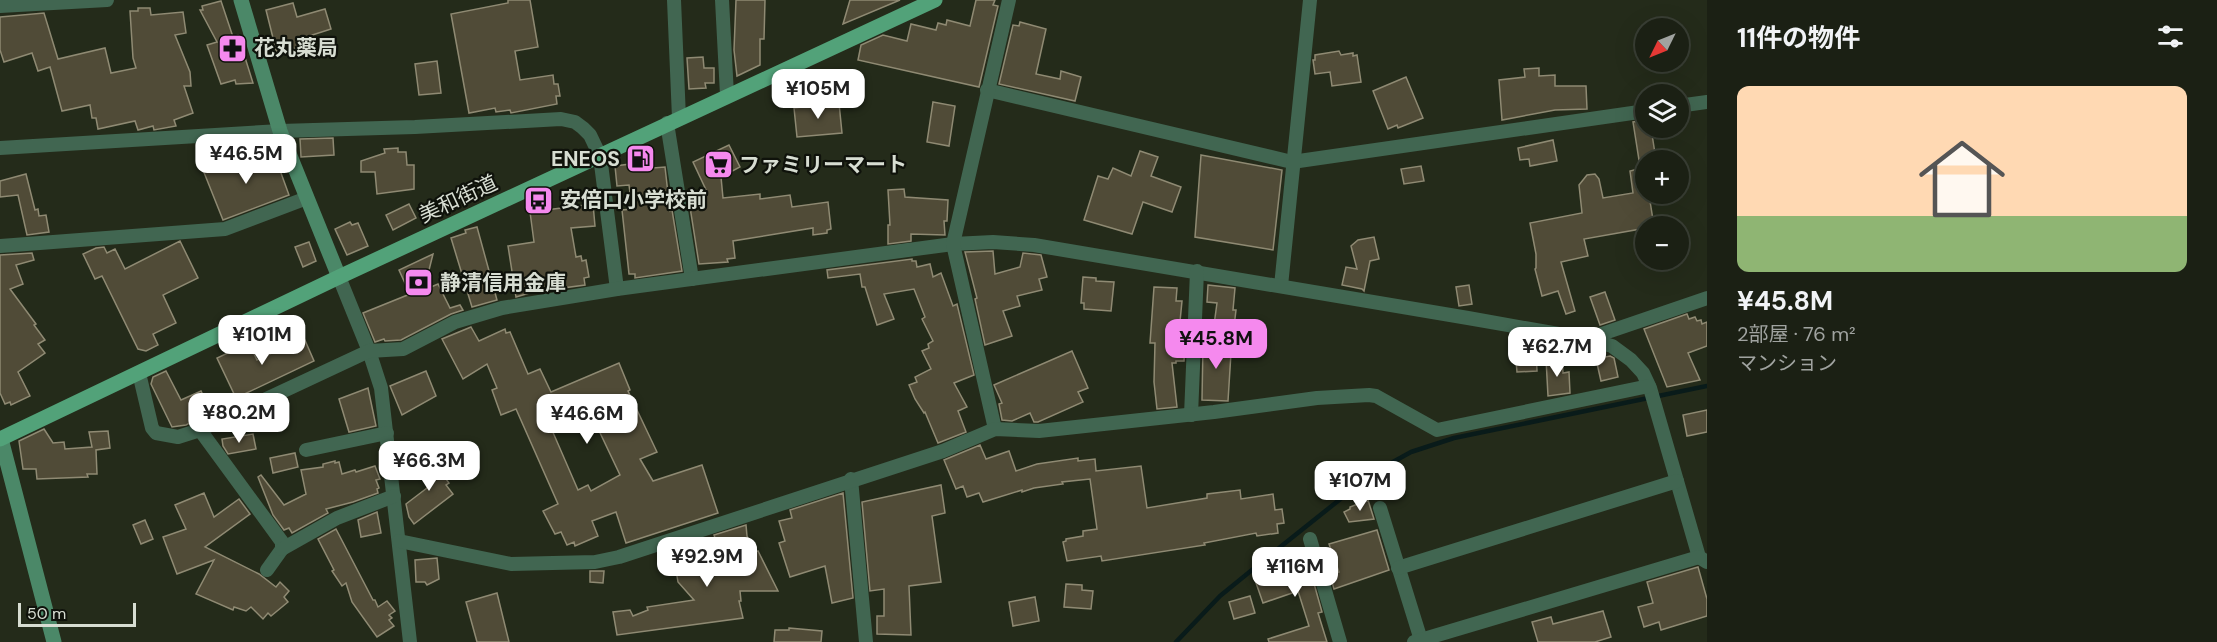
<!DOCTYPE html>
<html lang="ja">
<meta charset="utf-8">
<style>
:root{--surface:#1b2014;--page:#24281d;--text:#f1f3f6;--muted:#a0a3a0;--line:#393e34;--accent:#f589ee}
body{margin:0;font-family:"DM Sans","Noto Sans JP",sans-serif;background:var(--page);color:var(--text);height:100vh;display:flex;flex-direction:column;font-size:22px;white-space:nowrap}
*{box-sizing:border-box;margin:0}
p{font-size:20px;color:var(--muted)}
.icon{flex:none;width:33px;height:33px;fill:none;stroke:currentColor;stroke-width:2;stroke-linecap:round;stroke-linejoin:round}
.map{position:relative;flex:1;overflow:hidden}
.panel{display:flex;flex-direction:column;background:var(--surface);width:510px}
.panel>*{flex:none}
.needle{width:39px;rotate:227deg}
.buttons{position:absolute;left:1635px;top:18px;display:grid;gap:12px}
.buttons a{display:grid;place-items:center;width:54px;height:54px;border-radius:50%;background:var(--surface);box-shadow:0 6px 24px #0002,0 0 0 2px var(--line);font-size:30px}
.scale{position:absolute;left:18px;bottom:15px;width:118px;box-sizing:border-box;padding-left:6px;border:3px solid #d7ddd2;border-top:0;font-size:16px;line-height:21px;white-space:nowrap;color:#d7ddd2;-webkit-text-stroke:4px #0f120b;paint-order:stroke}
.price{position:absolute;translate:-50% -51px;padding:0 14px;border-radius:12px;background:#fff;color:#222;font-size:20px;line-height:39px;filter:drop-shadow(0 2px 3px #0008)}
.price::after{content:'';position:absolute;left:50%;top:36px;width:18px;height:14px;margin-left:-9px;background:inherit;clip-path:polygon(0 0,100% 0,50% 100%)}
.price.selected{background:var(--accent);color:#111}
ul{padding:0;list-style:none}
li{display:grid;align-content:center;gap:12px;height:318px;padding:0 30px}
li span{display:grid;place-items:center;height:186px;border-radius:12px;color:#555}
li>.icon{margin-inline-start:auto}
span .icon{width:108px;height:108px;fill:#fffc;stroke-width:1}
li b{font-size:26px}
h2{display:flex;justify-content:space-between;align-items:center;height:72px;padding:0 30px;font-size:26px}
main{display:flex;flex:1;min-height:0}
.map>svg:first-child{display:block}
</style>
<main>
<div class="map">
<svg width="1707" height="642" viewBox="0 0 1707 642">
<rect width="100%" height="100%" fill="#242b1a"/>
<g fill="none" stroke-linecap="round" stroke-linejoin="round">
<path stroke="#091b1a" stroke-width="4.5" d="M 1176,642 L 1220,596 L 1279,548 L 1373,473 L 1411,452 L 1454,438 L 1707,386"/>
</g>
<g fill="#504b37" stroke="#8f8a73" stroke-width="1.5" fill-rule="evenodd">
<path d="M 508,0 L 530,0 L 538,47 L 515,51 L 520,80 L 553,75 L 554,84 L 558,84 L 560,96 L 556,96 L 557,104 L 511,113 L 510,110 L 496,112 L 495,108 L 469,113 L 451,14 L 508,3 Z"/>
<path d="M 736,0 L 765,0 L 764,39 L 760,39 L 760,65 L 737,76 L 734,50 Z"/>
<path d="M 850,0 L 900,0 L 843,24 Z"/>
<path d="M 976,0 L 995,0 L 993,5 L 998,6 L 979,87 L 858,60 L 861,45 L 883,35 L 907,41 L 911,24 L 936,30 L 938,23 L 946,25 L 947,20 L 970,26 Z"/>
<path d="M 221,1 L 233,37 L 238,35 L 253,83 L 236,84 L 235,80 L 221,84 L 207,45 L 217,42 L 200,10 L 203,10 L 202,6 Z"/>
<path d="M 293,3 L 297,17 L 325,9 L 331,29 L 303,38 L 305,45 L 277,54 L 266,10 Z"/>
<path d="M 138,8 L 150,8 L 151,15 L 183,12 L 186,33 L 175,35 L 190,72 L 191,86 L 184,86 L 193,113 L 174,120 L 176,126 L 154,130 L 153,126 L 138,130 L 135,121 L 98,129 L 96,118 L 92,118 L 90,105 L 62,111 L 50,67 L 38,71 L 32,53 L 4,62 L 0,50 L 0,17 L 44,13 L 58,59 L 105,48 L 111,73 L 136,68 L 133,58 L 130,11 L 138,11 Z"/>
<path d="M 1020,22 L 1046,29 L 1036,74 L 1060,79 L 1061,71 L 1081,77 L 1075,101 L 999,84 L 1013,25 L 1019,26 Z"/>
<path d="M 1339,51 L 1341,55 L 1353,53 L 1353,56 L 1357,55 L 1361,82 L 1332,86 L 1330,72 L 1315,74 L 1313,60 L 1315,60 L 1315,55 Z"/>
<path d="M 703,57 L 704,68 L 714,68 L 714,83 L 705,83 L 706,88 L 689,89 L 687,58 Z"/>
<path d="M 437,61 L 441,93 L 419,95 L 415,64 Z"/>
<path d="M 1539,68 L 1539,76 L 1555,75 L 1555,86 L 1586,86 L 1587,109 L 1555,110 L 1502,120 L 1499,80 L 1525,77 L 1524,69 Z"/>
<path d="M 1406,77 L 1423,118 L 1398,128 L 1397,125 L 1388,129 L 1373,91 Z"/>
<path d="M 933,102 L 955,106 L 949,146 L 927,142 Z"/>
<path d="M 839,103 L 842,133 L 797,137 L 794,108 Z"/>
<path d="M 1646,120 L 1646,128 L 1651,128 L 1656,160 L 1639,160 L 1633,122 Z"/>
<path d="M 333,138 L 334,155 L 301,157 L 300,139 Z"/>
<path d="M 1553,140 L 1557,161 L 1530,166 L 1529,159 L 1520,160 L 1518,148 Z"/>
<path d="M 729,145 L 740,167 L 721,177 L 723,198 L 760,194 L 760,199 L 790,195 L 792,207 L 828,202 L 831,229 L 827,230 L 827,233 L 813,235 L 813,228 L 733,241 L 735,258 L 727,259 L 728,262 L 699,264 L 690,207 L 698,205 L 698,196 L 700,196 L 700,192 L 707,192 L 693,162 Z"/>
<path d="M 398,148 L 398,152 L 406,152 L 407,165 L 414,165 L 414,189 L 377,194 L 375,172 L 361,172 L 361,161 L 385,153 L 384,149 Z"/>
<path d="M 273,151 L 289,195 L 223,220 L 203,170 L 220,163 L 223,171 Z"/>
<path d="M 651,151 L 653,168 L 665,167 L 670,211 L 672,210 L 682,271 L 635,278 L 635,274 L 629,274 L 622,210 L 632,209 L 629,185 L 617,186 L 615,166 L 630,164 L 629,153 Z"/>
<path d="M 1140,151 L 1158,157 L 1151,176 L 1181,187 L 1172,212 L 1143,202 L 1132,234 L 1084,220 L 1098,176 L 1108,179 L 1113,168 L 1131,176 Z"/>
<path d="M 1201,155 L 1282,170 L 1273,250 L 1195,237 Z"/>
<path d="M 1421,166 L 1424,181 L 1404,184 L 1401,169 Z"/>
<path d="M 1646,167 L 1646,195 L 1649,195 L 1654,226 L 1646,226 L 1646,228 L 1584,239 L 1588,256 L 1561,262 L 1575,311 L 1566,314 L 1558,291 L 1542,296 L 1535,269 L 1536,268 L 1536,254 L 1530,223 L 1582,213 L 1579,185 L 1587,175 L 1595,174 L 1599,179 L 1603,198 L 1633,193 L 1630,171 Z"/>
<path d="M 26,174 L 35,210 L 38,209 L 39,216 L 46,215 L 49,232 L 27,235 L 18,195 L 0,197 L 0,181 Z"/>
<path d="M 904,189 L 905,197 L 948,200 L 947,221 L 944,221 L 945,235 L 911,234 L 911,241 L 888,244 L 888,225 L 890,225 L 888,190 Z"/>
<path d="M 409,204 L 416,218 L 393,230 L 386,215 Z"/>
<path d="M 593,204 L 595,226 L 571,228 L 576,257 L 581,256 L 582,261 L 586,260 L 589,277 L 584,278 L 585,285 L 533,292 L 516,297 L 508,246 L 534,242 L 530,212 Z"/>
<path d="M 350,222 L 352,225 L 358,223 L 368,246 L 347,255 L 335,229 Z"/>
<path d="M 477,227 L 497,300 L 472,307 L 451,238 L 466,233 L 465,230 Z"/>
<path d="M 1374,237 L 1379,259 L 1370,261 L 1364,291 L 1362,289 L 1342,285 L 1346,267 L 1357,269 L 1351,246 L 1358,240 Z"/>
<path d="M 180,241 L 198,278 L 163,295 L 176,323 L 153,334 L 158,345 L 146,351 L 138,349 L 102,276 L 95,279 L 83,254 L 96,248 L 104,247 L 107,253 L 115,249 L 125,269 Z"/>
<path d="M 309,242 L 316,261 L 303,267 L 295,247 Z"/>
<path d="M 993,251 L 995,274 L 1020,267 L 1023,253 L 1041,255 L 1047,277 L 1039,279 L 1042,290 L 1017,296 L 1020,306 L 1003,311 L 1012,336 L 985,345 L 975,299 L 977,298 L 965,252 Z"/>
<path d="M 32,253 L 34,260 L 16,265 L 23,284 L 10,289 L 36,324 L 34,325 L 45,340 L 38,344 L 45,353 L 18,372 L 30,396 L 11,405 L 10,402 L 5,404 L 0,393 L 0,255 Z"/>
<path d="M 433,254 L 424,290 L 438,284 L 450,308 L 460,305 L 463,310 L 451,314 L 401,340 L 385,341 L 384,339 L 375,342 L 363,313 L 410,294 L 399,270 Z"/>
<path d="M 912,259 L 912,261 L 916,261 L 917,267 L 930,264 L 933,277 L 941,273 L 953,306 L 957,304 L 974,375 L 954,383 L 967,407 L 958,411 L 966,432 L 938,443 L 925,412 L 924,413 L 915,399 L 909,385 L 917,382 L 915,377 L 931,369 L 922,351 L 929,348 L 928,344 L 933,341 L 922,319 L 925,317 L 914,289 L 884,294 L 894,319 L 877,325 L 865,287 L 862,287 L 860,274 L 828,278 L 827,270 Z"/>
<path d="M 1083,277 L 1096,278 L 1096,281 L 1114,282 L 1111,311 L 1084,309 L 1084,303 L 1081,303 Z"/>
<path d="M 1208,285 L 1235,288 L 1233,310 L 1236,310 L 1234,327 L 1214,325 L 1217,303 L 1207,302 Z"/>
<path d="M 1469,285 L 1472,304 L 1459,306 L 1456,287 Z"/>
<path d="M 1154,287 L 1177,288 L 1176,301 L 1182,301 L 1178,342 L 1185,343 L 1184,361 L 1176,361 L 1176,363 L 1172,363 L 1177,407 L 1157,409 L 1154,382 L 1155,343 L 1150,343 Z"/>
<path d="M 1605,292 L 1615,320 L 1600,325 L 1590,297 Z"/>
<path d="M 1687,314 L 1689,319 L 1695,317 L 1697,321 L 1701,320 L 1702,324 L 1707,322 L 1707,346 L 1688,353 L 1700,380 L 1667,387 L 1644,329 Z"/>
<path d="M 471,327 L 479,341 L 505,329 L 506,333 L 510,332 L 528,374 L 540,369 L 551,392 L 619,363 L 630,390 L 628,391 L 657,452 L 640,459 L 653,481 L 702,465 L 718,513 L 626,543 L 616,512 L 592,521 L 598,536 L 575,546 L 574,542 L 567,545 L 561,532 L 555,534 L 543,511 L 558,504 L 516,409 L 501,415 L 492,390 L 497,388 L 487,364 L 463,379 L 442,339 ZM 583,397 L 620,475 L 591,491 L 588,485 L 578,490 L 545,414 Z"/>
<path d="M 1208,334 L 1224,335 L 1223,352 L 1231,353 L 1228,401 L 1202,400 L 1203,343 L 1207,343 Z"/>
<path d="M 304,338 L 314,361 L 236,398 L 217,358 L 249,343 L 257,360 Z"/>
<path d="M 1536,348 L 1537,371 L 1517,372 L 1515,349 Z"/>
<path d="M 1072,351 L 1088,388 L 1078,392 L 1083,402 L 1038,422 L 1034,422 L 1030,413 L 1012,421 L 1002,420 L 999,404 L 1002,403 L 994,385 Z"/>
<path d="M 1610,356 L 1614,358 L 1618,377 L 1601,381 L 1596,359 Z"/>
<path d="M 1562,358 L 1563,373 L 1569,372 L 1570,393 L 1548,396 L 1546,359 Z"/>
<path d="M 166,371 L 181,400 L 201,391 L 211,412 L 186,425 L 172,427 L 151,384 L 153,377 Z"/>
<path d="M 426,371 L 436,396 L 402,415 L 390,386 Z"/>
<path d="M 368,388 L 376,426 L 349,432 L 339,399 Z"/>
<path d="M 1707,410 L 1707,432 L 1687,436 L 1683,415 Z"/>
<path d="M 44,429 L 53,443 L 64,442 L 65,449 L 92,447 L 89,432 L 108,431 L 110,448 L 96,450 L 97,474 L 87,474 L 88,477 L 37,479 L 36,469 L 23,469 L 19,441 Z"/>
<path d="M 253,434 L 256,449 L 228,454 L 223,446 L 222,439 Z"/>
<path d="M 980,445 L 986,459 L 1009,451 L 1016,471 L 1037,464 L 1078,458 L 1078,461 L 1095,459 L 1096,471 L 1141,466 L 1147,508 L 1207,498 L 1207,494 L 1240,490 L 1241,499 L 1273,494 L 1275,510 L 1282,509 L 1284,523 L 1277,524 L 1278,533 L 1257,536 L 1256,533 L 1204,543 L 1205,545 L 1102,561 L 1101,556 L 1067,561 L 1063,542 L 1066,541 L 1066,539 L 1083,536 L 1083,531 L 1097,529 L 1090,479 L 1062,482 L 1063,484 L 1034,488 L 1022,492 L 1022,490 L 983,502 L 979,493 L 967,497 L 963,486 L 956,489 L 944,460 Z"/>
<path d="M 295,453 L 298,467 L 273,473 L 270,458 Z"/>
<path d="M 436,456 L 437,467 L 449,483 L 446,485 L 453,494 L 414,524 L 409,517 L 406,504 L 427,488 L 423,458 Z"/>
<path d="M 335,461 L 335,463 L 339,462 L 342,474 L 355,470 L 356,472 L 375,466 L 380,479 L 376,480 L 379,488 L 377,489 L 378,493 L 353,502 L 326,509 L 328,513 L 292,533 L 289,528 L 284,530 L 273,515 L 258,477 L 261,475 L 284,505 L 306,494 L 301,470 L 323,467 L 323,464 Z"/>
<path d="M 941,485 L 945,513 L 932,516 L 941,582 L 909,586 L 911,635 L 877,634 L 877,616 L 884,616 L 884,589 L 870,591 L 862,502 Z"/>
<path d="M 204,493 L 214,517 L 239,499 L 250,514 L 205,547 L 259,574 L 276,587 L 280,582 L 289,591 L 284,597 L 288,602 L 271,616 L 268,613 L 263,619 L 251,607 L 246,611 L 234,607 L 233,610 L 196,594 L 214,560 L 177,574 L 163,537 L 186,529 L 175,505 Z"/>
<path d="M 843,493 L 853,598 L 832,603 L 825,566 L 790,577 L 779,543 L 785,541 L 779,521 L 792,518 L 790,510 Z"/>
<path d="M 1368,500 L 1374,519 L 1349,522 L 1344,512 L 1350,509 L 1350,507 Z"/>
<path d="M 377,512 L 381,533 L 361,537 L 358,520 Z"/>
<path d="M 145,520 L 153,539 L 141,544 L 133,525 Z"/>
<path d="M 746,525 L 747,536 L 755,552 L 758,551 L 778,591 L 740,591 L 741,601 L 739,601 L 743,618 L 617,635 L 613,612 L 630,610 L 633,616 L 648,610 L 647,607 L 694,600 L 678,582 L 677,576 L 679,570 L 687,569 L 686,562 L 693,561 L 692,557 L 720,553 L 714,535 Z"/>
<path d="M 336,529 L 373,600 L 375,600 L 378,607 L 387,601 L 395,611 L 389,615 L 392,618 L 389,620 L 394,626 L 377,637 L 352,602 L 346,583 L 342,586 L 332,571 L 334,570 L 318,539 Z"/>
<path d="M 1377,530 L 1389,570 L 1334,589 L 1330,575 L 1339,572 L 1329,544 Z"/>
<path d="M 1300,552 L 1309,581 L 1313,580 L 1322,612 L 1318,613 L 1327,642 L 1269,642 L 1268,639 L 1309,626 L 1298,591 L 1263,603 L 1255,580 L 1284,570 L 1280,559 Z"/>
<path d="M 437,558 L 439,579 L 427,585 L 425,582 L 416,582 L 415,560 Z"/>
<path d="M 1698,567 L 1707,599 L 1707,616 L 1661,630 L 1659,622 L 1644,627 L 1638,607 L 1653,603 L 1647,582 Z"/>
<path d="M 590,571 L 604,571 L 603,583 L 590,582 Z"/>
<path d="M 1066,584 L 1082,585 L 1082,590 L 1093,591 L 1091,609 L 1064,607 Z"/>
<path d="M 497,593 L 509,642 L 477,642 L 466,602 Z"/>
<path d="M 1250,596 L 1255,613 L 1234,619 L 1229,602 Z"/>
<path d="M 1035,597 L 1039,621 L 1013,626 L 1009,602 Z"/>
<path d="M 1603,611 L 1611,637 L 1595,642 L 1538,642 L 1532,622 L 1551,617 L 1553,624 Z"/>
<path d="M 789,628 L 822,631 L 821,642 L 774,642 L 775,630 L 789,630 Z"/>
</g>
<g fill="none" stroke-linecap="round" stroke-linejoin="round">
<g stroke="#416651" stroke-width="14">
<path d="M 674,0 L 679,118"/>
<path d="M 722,0 L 727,95"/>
<path d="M 0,6 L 107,0"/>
<path d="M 987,90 L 1292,162 L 1646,111"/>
<path d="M 1678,106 L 1707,102"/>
<path d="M 667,123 L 692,279"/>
<path d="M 0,148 L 280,131 L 415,127 L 561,119 L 575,122 L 583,128 L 590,135 L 600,156 L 617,289"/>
<path d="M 0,246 L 225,229 L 307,198"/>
<path d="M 339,277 L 369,351 L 381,388 L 410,642"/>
<path d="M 1281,286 L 1310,0"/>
<path d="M 1587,339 L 1707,298"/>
<path d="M 139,373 L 152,428 L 156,433 L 178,437 L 200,430 L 369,351 L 403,349 L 455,322 L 502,308 L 617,289 L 953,244 L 993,242 L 1034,245 L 1468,318 L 1587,339 L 1612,346 L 1631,360 L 1643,373 L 1650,388 L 1699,557 L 1707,562"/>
<path d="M 1191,415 L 1197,271"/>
<path d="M 995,429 L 953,244 L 1009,0"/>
<path d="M 200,430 L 282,542 L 282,549 L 267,570"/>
<path d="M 306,450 L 387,433"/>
<path d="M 851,479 L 866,642"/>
<path d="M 1380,508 L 1421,640"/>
<path d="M 1310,539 L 1340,642"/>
<path d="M 399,541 L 511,564 L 595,562 L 619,557 L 943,451 L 995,429 L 1039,431 L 1214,412 L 1317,398 L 1369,395 L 1376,396 L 1437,430 L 1649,386"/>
<path d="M 282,549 L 337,518 L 394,496"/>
<path d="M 1398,568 L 1677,481"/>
<path d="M 1414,642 L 1699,557"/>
</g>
<g stroke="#4b8868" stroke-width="15">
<path d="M 241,0 L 280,131 L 339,277"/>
<path d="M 1,439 L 54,642"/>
</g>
<path stroke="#52a279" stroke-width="15" d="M 0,439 L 339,277 L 935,0"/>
</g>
<defs>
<symbol id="pharmacy-square" viewBox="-11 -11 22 22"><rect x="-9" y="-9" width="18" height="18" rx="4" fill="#f589ee" stroke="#0f120b"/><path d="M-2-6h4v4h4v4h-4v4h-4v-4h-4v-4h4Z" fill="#111"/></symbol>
<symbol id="fuel-square" viewBox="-11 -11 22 22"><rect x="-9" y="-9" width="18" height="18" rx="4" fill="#f589ee" stroke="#0f120b"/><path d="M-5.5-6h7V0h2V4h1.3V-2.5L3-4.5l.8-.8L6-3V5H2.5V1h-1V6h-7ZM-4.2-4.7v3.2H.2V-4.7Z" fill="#111"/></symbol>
<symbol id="supermarket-square" viewBox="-11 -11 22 22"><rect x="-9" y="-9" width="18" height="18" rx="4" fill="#f589ee" stroke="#0f120b"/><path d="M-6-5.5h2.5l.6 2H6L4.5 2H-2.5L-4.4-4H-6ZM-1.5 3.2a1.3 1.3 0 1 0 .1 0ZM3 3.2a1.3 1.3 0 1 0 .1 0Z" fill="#111"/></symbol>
<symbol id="bus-square" viewBox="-11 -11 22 22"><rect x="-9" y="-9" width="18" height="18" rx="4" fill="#f589ee" stroke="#0f120b"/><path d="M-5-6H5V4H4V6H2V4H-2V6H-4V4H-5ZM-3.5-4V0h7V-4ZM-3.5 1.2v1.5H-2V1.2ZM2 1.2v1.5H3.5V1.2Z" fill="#111"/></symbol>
<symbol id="bank-square" viewBox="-11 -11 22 22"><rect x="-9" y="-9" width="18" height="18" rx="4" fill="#f589ee" stroke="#0f120b"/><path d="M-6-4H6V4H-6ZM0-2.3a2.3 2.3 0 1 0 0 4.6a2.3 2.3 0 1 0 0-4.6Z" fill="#111"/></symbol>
</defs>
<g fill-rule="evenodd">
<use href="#pharmacy-square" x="216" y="32" width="33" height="33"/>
<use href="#fuel-square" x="624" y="142" width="33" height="33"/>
<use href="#supermarket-square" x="702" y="148" width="33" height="33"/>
<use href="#bus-square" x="522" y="184" width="33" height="33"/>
<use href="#bank-square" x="402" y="266" width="33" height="33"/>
</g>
<g text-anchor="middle" stroke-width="4.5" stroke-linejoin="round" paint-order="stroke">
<g font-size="21" font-weight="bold" fill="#d7ddd2" stroke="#0f120b" text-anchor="start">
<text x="254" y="55">花丸薬局</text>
<text x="620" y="166" text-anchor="end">ENEOS</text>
<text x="739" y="172">ファミリーマート</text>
<text x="560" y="207">安倍口小学校前</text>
<text x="440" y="290">静清信用金庫</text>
</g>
<g font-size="21" fill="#d7ddd2" stroke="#0f120b">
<text transform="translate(458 199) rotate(-25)" y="7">美和街道</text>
</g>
</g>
</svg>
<div class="buttons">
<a><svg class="needle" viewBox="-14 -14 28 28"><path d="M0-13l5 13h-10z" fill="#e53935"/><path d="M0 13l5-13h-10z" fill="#a0a3a0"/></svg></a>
<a><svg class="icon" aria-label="layers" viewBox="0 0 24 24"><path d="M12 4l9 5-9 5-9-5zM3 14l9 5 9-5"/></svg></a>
<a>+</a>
<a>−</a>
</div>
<div class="scale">50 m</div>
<b class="price" style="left:818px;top:120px">¥105M</b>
<b class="price" style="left:246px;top:185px">¥46.5M</b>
<b class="price" style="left:262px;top:366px">¥101M</b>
<b class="price selected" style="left:1216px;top:370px">¥45.8M</b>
<b class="price" style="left:1557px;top:378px">¥62.7M</b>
<b class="price" style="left:239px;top:444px">¥80.2M</b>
<b class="price" style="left:587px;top:445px">¥46.6M</b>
<b class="price" style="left:429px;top:492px">¥66.3M</b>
<b class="price" style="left:1360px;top:512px">¥107M</b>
<b class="price" style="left:707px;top:588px">¥92.9M</b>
<b class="price" style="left:1295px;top:598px">¥116M</b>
</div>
<section class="panel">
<h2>11件の物件<svg class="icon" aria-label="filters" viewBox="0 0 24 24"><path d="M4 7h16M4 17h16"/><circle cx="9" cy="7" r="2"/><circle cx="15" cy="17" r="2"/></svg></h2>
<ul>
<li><span style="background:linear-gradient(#ffd9b3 70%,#8fb573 0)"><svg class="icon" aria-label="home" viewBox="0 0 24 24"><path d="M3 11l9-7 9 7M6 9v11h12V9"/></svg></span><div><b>¥45.8M</b><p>2部屋 · 76 m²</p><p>マンション</p></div></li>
</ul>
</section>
</main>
